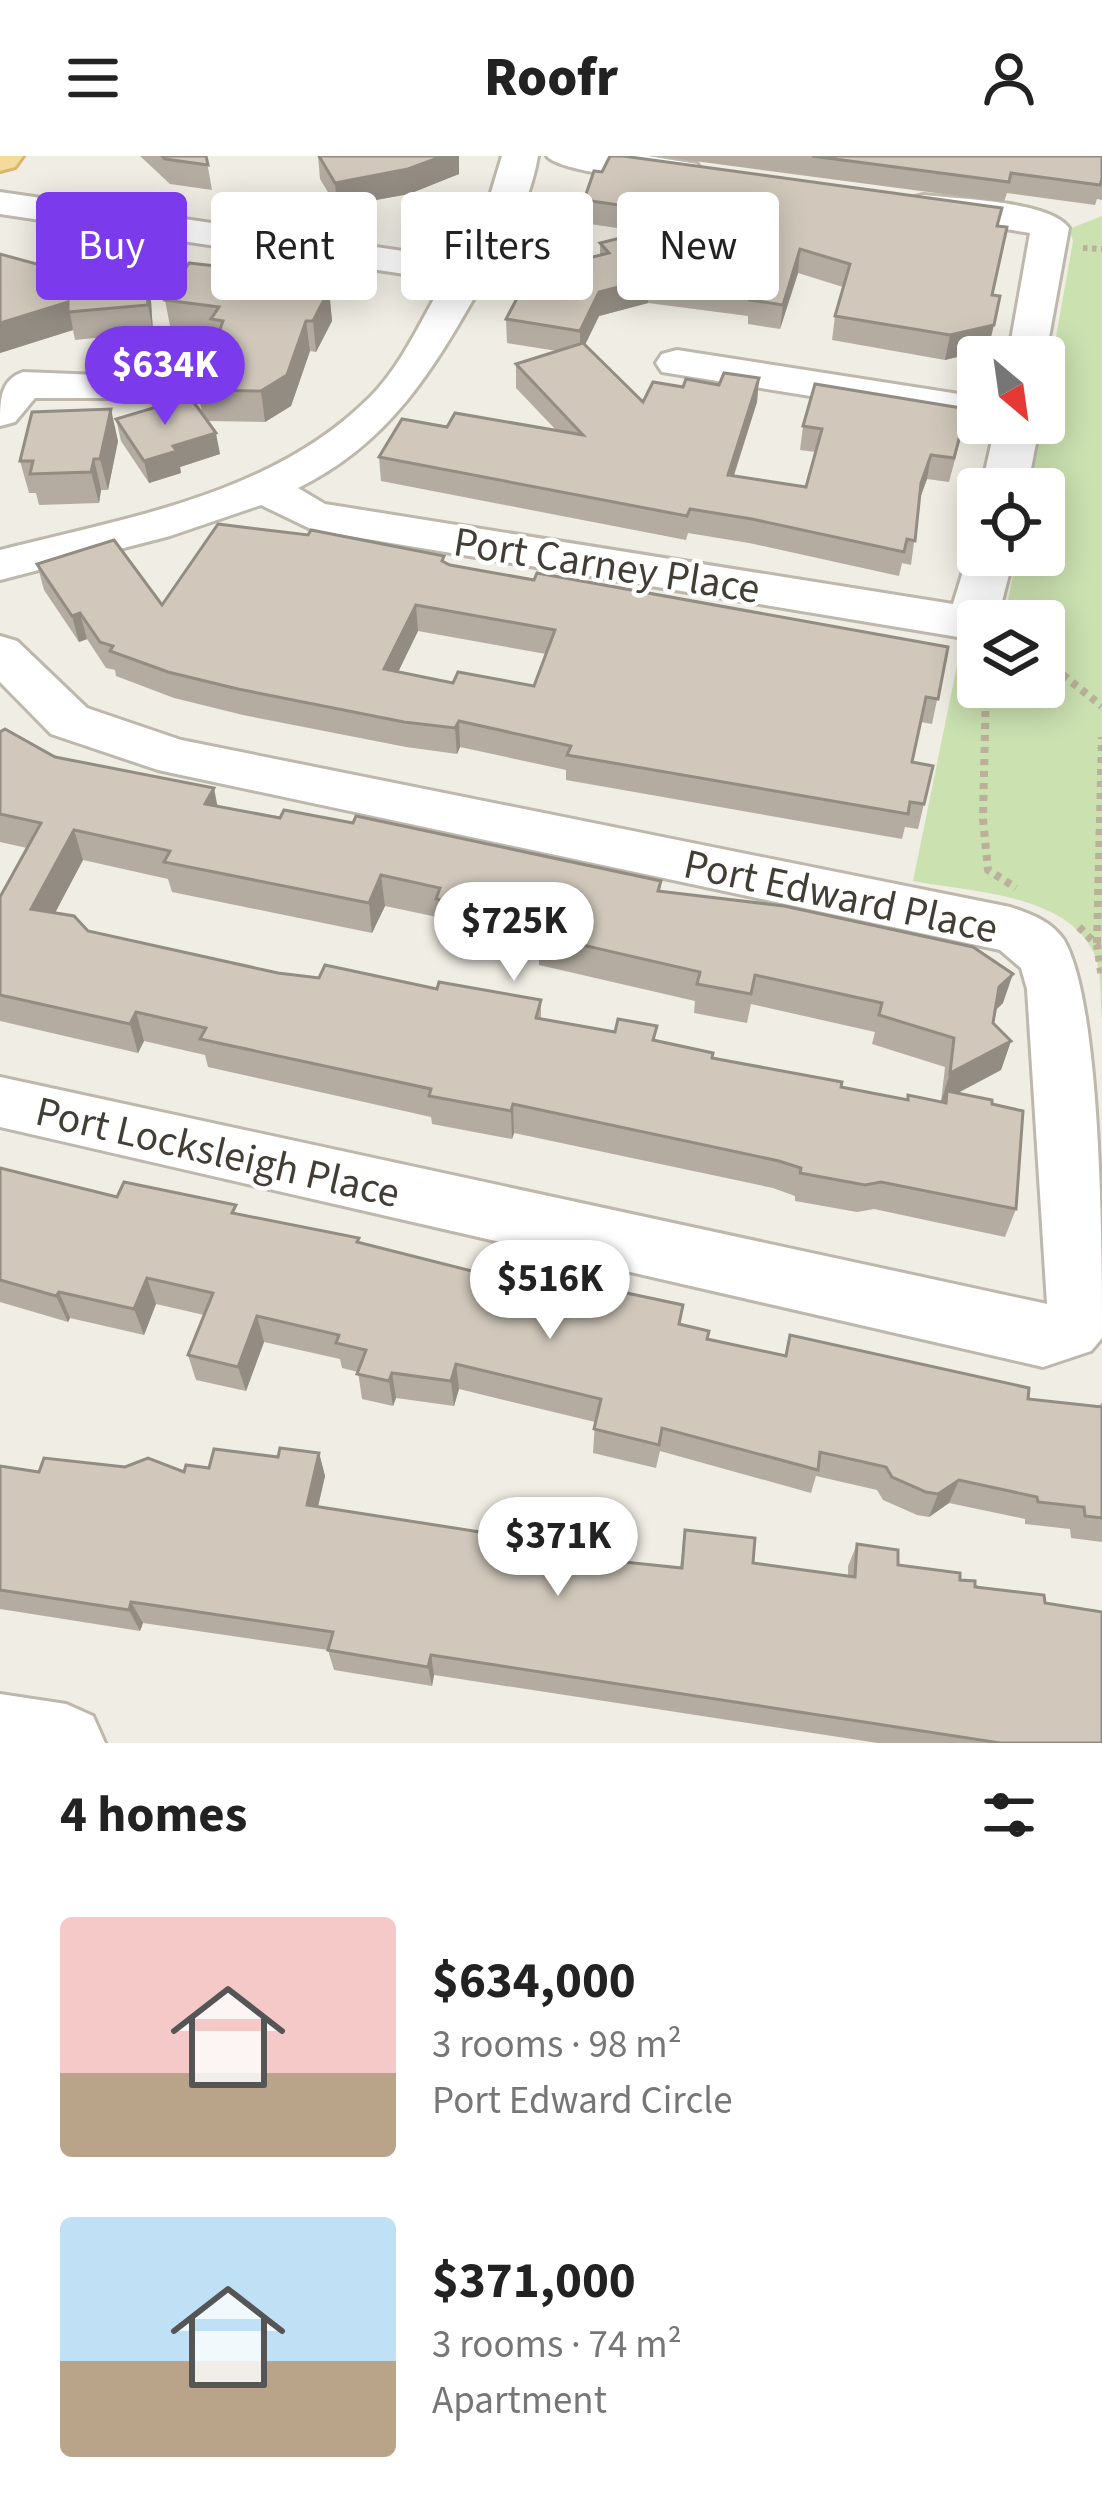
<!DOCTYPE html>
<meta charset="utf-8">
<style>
:root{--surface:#fff;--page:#f6f6f6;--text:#222;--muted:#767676;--accent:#7c3aed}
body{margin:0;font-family:"Source Sans 3",sans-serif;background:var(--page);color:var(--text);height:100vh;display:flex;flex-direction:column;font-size:45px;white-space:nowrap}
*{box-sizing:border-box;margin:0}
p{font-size:39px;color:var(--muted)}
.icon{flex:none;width:66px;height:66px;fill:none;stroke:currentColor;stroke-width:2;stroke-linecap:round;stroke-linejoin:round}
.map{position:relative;height:1587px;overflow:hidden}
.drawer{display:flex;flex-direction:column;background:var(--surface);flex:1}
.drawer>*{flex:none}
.banner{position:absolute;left:36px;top:36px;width:1032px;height:108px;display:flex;gap:24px}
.needle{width:78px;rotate:151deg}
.tools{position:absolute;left:957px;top:180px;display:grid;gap:24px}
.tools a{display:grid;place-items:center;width:108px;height:108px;border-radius:12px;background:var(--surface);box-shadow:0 6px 30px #0003;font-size:60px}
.price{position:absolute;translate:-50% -102px;padding:0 27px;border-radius:42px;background:#fff;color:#222;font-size:39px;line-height:78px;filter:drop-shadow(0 3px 6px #0008)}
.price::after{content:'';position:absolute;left:50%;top:72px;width:36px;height:27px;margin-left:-18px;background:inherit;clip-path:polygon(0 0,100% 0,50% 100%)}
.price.active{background:var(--accent);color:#fff}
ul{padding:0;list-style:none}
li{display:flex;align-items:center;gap:36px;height:300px;padding:0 60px}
li span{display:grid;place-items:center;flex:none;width:336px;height:240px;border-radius:12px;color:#555}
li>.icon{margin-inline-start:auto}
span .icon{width:144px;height:144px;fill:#fffc;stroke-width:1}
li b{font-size:51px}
h2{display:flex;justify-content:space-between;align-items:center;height:144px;padding:0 60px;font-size:51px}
.chip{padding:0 42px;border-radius:12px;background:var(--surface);box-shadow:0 6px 30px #0003;font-size:42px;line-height:108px}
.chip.active{background:var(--accent);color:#fff}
header{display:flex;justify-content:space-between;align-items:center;height:156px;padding:0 60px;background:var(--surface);font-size:54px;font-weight:800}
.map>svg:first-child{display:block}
</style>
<header><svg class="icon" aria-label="menu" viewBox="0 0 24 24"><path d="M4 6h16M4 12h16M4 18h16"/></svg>Roofr<svg class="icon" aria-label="person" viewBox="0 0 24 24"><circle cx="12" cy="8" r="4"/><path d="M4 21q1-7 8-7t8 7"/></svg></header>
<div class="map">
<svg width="1102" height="1587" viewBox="0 0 1102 1587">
<rect width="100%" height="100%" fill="#f0ede4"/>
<path fill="#cbe1b0" d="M 1102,60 L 1102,863 C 1100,843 1102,815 1094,797 C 1066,737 969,736 913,725 L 962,485 L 978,481 L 978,531 L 1044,531 L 1044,465 L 1004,465 L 1017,399 L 1044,399 L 1044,333 L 1029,333 L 1073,85 L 1069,73 Z"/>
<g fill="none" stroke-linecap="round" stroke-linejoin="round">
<defs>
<g id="minor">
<path d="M 502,0 L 538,0 C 530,48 506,86 482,128 C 433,214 390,287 298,332 L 325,348 L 953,448 L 968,399 L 978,388 L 978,399 L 1014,399 L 997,465 L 978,465 L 978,475 L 958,481 L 313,374 L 261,349 L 170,380 L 0,424 L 0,394 C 129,361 272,339 370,241 C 403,208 421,163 445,124 L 0,58 L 0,36 L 458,103 L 486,53 Z"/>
<path d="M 547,0 L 647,0 L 697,8 L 702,16 C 690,33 559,17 547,0 Z"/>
<path d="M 924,39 C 958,43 1050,45 1069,72 L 1044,209 L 1044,201 L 1008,201 L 1030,77 L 911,58 L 905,50 L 911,42 Z"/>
<path d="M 677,194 L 978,241 L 978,267 L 662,216 L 656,207 L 662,198 Z"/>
<path d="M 23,216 L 124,220 L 139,224 L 145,233 L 139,242 L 35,242 L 15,266 L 0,270 C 0,244 0,224 23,216 Z"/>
<path d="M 996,267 L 1040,267 L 1027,333 L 981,333 Z"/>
<path d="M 0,480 L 17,485 L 87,552 L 181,584 L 1010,751 C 1031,758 1051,765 1064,784 C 1102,850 1102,1095 1102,1182 L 1091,1195 L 1043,1211 L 0,971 L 0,921 L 1047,1148 L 1027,833 L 1021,812 L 1000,794 L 158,614 L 51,578 L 0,526 Z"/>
<path d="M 0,1538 L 66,1548 L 93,1560 L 105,1587 L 0,1587 Z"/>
</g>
<path id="major" d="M 0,0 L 23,0 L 15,11 L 0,15 Z"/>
</defs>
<use href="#minor" stroke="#beb7ab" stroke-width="6"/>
<use href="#major" stroke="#d7b76b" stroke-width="6"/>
<g stroke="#bbb09a" stroke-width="6" stroke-dasharray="4.5 4.5" stroke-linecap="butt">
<path d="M 1083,92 L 1102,93"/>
<path d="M 1049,255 L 1055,222"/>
</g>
<g stroke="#bbb09a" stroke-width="8" stroke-dasharray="6 6" stroke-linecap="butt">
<path d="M 1044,504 L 1102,550"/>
<path d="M 986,531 L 983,663 L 988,714 L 1016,732"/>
<path d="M 1079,771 L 1097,789 L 1102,822"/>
<path d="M 1097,787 L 1102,581"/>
</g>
<use href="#minor" fill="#fff" fill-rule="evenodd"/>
<use href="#major" fill="#f4db99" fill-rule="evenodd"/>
</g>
<g fill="#b4aca1" fill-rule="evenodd">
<path d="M 140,0 L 206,0 L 212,34 L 170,28 Z"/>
<path d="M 318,0 L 459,18 L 409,38 L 337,51 L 320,23 Z"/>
<path d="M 657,0 L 1102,0 L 1102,44 L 1097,43 L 1095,49 L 1007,37 L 1004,46 Z"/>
<path d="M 584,44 L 998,70 L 992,139 L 1000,140 L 988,193 L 945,204 L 832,184 L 835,160 L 843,131 L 798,117 L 780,173 L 748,168 L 748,160 L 648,147 L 599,160 L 585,189 L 643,246 L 683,231 L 719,229 L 759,222 L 757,246 L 734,320 L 806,331 L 816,296 L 800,294 L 803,270 L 962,277 L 949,326 L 927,323 L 920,342 L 911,409 L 902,407 L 899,420 L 749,387 L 688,377 L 686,384 L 381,325 L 379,301 L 447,271 L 556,274 L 516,232 L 516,208 L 557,195 L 507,187 L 506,163 L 600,99 L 600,87 L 644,76 L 583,67 Z"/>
<path d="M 102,95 L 105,106 L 150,130 L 153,176 L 75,184 L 73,174 L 0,197 L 73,118 Z"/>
<path d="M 261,125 L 329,134 L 332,165 L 316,196 L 310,195 L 291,250 L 265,266 L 208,265 L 220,298 L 180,311 L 181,317 L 149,327 L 121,285 L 116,263 L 202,257 L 198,234 L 215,187 L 214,180 L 171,175 L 165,144 Z"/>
<path d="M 118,285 L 108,334 L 101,334 L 99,347 L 39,349 L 36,337 L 29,337 L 20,305 Z"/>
<path d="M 444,406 L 450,409 L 948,491 L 932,568 L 921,566 L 912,606 L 933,610 L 918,673 L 905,671 L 902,683 L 566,624 L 566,614 L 460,591 L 457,598 L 406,591 L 243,559 L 174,542 L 116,520 L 115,514 L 106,512 L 87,483 L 79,486 L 44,434 L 37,408 L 162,449 ZM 418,475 L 546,498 L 534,530 L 453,527 L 398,516 Z"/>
<path d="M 0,576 L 55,601 L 217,650 L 661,725 L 660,735 L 1003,847 L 995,855 L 993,867 L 1011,885 L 1001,914 L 958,937 L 992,948 L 1016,1053 L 1005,1081 L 874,1053 L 857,1056 L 795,1045 L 795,1040 L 773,1032 L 514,977 L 512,983 L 432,968 L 431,961 L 208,911 L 205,899 L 144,885 L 138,897 L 0,865 L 0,741 L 27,692 L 0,686 ZM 83,704 L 168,723 L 172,736 L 372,777 L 385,750 L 437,761 L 438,773 L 539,795 L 539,809 L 695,845 L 694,857 L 747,867 L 751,848 L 875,876 L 872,888 L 945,911 L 941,946 L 907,944 L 841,931 L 712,902 L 656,885 L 541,863 L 541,844 L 278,817 L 88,775 L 55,757 Z"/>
<path d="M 0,1012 L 117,1041 L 238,1058 L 359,1082 L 359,1087 L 543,1133 L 683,1149 L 680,1169 L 707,1183 L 785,1200 L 1028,1243 L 1099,1250 L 1102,1246 L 1102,1386 L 1071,1382 L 1070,1373 L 1025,1368 L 1025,1363 L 949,1347 L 929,1361 L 917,1359 L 883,1344 L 877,1334 L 816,1320 L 811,1337 L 660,1295 L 656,1312 L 593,1297 L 595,1266 L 459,1233 L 454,1250 L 396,1242 L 393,1250 L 362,1243 L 358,1216 L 342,1212 L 340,1203 L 264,1186 L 246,1235 L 196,1224 L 188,1199 L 204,1159 L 156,1148 L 144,1179 L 70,1162 L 68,1166 L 0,1146 Z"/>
<path d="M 319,1297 L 325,1320 L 318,1351 L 493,1378 L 600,1382 L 597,1403 L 680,1412 L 685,1374 L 753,1407 L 848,1420 L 848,1410 L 857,1388 L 898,1409 L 1045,1447 L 1102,1587 L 878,1587 L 434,1519 L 432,1530 L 334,1514 L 328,1494 L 143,1467 L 140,1475 L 0,1453 L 0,1310 L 39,1316 L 125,1311 L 184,1316 Z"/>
</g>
<g fill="#928c83">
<path d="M 443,0 L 459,0 L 459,18 L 409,38 L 337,51 L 335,27 Z"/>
<path d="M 800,93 L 798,117 L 780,173 L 783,149 Z"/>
<path d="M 144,102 L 150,130 L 153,176 L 148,149 Z"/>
<path d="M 649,123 L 648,147 L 599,160 L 580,199 L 580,175 L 599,136 Z"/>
<path d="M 329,134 L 332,165 L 316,196 L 313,165 Z"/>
<path d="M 68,146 L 73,174 L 0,197 L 0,167 Z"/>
<path d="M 306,165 L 310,195 L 291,250 L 265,266 L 261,235 Z"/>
<path d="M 994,169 L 988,193 L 945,204 L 950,179 Z"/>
<path d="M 759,222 L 757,246 L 726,343 L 728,319 Z"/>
<path d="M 111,253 L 118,285 L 108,334 L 100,303 Z"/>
<path d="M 216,277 L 220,298 L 180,311 L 181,317 L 149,327 L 144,305 L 173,290 Z"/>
<path d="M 931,299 L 927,323 L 917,350 L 921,327 Z"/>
<path d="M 94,303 L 101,334 L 99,347 L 91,316 Z"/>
<path d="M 416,449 L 418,475 L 387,539 L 384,513 Z"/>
<path d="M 80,457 L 87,483 L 79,486 L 72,460 Z"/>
<path d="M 459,565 L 460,591 L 457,598 L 455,572 Z"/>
<path d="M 214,632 L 220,663 L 205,648 Z"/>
<path d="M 74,674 L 83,704 L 41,783 L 31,753 Z"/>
<path d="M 381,719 L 385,750 L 372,777 L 369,747 Z"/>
<path d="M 1013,818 L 1003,847 L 989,860 L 999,831 Z"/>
<path d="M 136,856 L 144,885 L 138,897 L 130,868 Z"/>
<path d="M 1011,885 L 1001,914 L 946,943 L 947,935 L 945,944 L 941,946 L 950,917 Z"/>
<path d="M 513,948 L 514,977 L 512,983 L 511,955 Z"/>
<path d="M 147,1122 L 156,1148 L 144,1179 L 134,1153 Z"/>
<path d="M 59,1136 L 70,1162 L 68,1166 L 56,1140 Z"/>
<path d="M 257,1160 L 264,1186 L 246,1235 L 238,1211 Z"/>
<path d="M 456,1208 L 459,1233 L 454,1250 L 451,1225 Z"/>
<path d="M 392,1217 L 396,1242 L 393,1250 L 389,1225 Z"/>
<path d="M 319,1297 L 325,1320 L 313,1372 L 307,1349 Z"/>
<path d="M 959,1324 L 949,1347 L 929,1361 L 938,1338 Z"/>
<path d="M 131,1446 L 143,1467 L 140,1475 L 129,1454 Z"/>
<path d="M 431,1499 L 434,1519 L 432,1530 L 428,1511 Z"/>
</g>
<g fill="#d1c8bb" stroke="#928c83" stroke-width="3" fill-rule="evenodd">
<path d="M 162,0 L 206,0 L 208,9 L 165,3 Z"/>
<path d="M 319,0 L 443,0 L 408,13 L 335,27 Z"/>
<path d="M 610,0 L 623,0 L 1002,52 L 997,70 L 1007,71 L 992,139 L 1000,140 L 994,169 L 950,179 L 835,160 L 850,108 L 800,93 L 783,149 L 750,144 L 753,136 L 649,123 L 599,136 L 580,175 L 506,163 L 531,116 L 609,97 L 600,87 L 704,61 L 584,44 L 594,15 L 602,16 Z"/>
<path d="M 812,0 L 1102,0 L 1102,23 L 1100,29 L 1011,17 L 1009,26 Z"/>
<path d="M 102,95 L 103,106 L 144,102 L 148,149 L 68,156 L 68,146 L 0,167 L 0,98 L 73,118 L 72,98 Z"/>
<path d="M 189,107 L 260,115 L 255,124 L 329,134 L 313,165 L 306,165 L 287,219 L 261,235 L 198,234 L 223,165 L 211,163 L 219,151 L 165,144 Z"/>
<path d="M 583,187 L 643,246 L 653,226 L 683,231 L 686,223 L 719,229 L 724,217 L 759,222 L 728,319 L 806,331 L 822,273 L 803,270 L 815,228 L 967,253 L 954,302 L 931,299 L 921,327 L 915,385 L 907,383 L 904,396 L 752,363 L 690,353 L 687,360 L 379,301 L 402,263 L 447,271 L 455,257 L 583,279 L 516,208 Z"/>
<path d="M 190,241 L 216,277 L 173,290 L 177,295 L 144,305 L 116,263 Z"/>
<path d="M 111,253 L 100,303 L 94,303 L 91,316 L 30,318 L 33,305 L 20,305 L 32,256 Z"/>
<path d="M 218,368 L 308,379 L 311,374 L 444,400 L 442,405 L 450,409 L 534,424 L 537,417 L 948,491 L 938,543 L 926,541 L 912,606 L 933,610 L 924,648 L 910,646 L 908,658 L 567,599 L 571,590 L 459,565 L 455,572 L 404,566 L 238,533 L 168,516 L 110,495 L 113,490 L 100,486 L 80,457 L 72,460 L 37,408 L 114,384 L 162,449 ZM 416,449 L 555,474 L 534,530 L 458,516 L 453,527 L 384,513 Z"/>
<path d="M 5,573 L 55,601 L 214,632 L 205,648 L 280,662 L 284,654 L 353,667 L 356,660 L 661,725 L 658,735 L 784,750 L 973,791 L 1013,818 L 999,831 L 993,867 L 1011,885 L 950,917 L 954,882 L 879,859 L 882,847 L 755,819 L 751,838 L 697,828 L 700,816 L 539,779 L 544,766 L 436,743 L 440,732 L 381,719 L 369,747 L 164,706 L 170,695 L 74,674 L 31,753 L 74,760 L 88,775 L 278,817 L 319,822 L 325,809 L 437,833 L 439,826 L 541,844 L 536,862 L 615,876 L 618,863 L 657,870 L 653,884 L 713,897 L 712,902 L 842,926 L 841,931 L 908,944 L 908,939 L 946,947 L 947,935 L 992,944 L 992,948 L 1023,955 L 1016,1053 L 881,1026 L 865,1029 L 800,1017 L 801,1012 L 779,1005 L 513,948 L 511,955 L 429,940 L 431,933 L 200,883 L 206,872 L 136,856 L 130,868 L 0,839 L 0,741 L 41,667 L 0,658 L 0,576 Z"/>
<path d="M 0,1012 L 117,1041 L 124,1026 L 236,1049 L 232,1057 L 359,1082 L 357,1086 L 543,1133 L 551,1121 L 683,1149 L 679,1168 L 709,1175 L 707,1183 L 786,1200 L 790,1179 L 1029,1232 L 1028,1243 L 1102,1251 L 1102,1362 L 1085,1360 L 1084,1351 L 1038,1346 L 1037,1341 L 959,1324 L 938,1338 L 926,1336 L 892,1321 L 886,1311 L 820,1296 L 818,1314 L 662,1272 L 659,1289 L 594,1273 L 601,1243 L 456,1208 L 451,1225 L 392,1217 L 389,1225 L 357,1218 L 366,1194 L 336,1187 L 339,1179 L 257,1160 L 238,1211 L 188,1199 L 213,1137 L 147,1122 L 134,1153 L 59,1136 L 56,1140 L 0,1124 Z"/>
<path d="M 280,1292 L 319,1297 L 307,1349 L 493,1378 L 497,1357 L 541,1364 L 543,1350 L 602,1359 L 595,1403 L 682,1412 L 685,1374 L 755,1382 L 753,1407 L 855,1421 L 857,1388 L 898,1394 L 898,1409 L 960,1417 L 960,1424 L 975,1425 L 975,1431 L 1044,1439 L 1045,1447 L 1102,1456 L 1102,1587 L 1000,1587 L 431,1499 L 428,1511 L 328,1494 L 333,1476 L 131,1446 L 129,1454 L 0,1434 L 0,1310 L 39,1316 L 44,1302 L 125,1311 L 148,1302 L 184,1316 L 186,1309 L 209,1312 L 214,1293 L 278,1301 Z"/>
</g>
<g text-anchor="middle" stroke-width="9" stroke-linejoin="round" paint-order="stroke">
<g font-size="42" fill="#423d35" stroke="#fff">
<text transform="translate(607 408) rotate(9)" y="15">Port Carney Place</text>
<text transform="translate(841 739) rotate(12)" y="15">Port Edward Place</text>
<text transform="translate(218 995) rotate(13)" y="15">Port Locksleigh Place</text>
</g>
</g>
</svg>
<div class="tools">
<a><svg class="needle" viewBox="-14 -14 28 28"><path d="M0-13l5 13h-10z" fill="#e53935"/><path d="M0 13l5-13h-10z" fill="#767676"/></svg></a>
<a><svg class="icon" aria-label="locate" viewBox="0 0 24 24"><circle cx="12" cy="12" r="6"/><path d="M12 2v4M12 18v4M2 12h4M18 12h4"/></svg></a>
<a><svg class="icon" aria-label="layers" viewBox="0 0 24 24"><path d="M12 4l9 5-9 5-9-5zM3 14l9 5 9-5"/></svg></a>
</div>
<b class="price active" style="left:165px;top:272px">$634K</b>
<b class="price" style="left:514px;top:828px">$725K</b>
<b class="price" style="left:550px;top:1186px">$516K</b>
<b class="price" style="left:558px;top:1443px">$371K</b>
<div class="banner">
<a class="chip active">Buy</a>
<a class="chip">Rent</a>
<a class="chip">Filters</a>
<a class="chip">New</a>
</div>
</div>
<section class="drawer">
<h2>4 homes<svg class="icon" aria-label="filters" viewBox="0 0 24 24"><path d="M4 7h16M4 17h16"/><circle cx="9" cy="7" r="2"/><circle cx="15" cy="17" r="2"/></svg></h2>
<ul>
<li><span style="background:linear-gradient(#f6c9c9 65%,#b9a48a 0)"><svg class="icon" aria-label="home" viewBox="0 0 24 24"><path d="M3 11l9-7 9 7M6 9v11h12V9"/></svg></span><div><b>$634,000</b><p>3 rooms · 98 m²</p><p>Port Edward Circle</p></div></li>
<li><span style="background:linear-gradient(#bfe0f5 60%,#b9a48a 0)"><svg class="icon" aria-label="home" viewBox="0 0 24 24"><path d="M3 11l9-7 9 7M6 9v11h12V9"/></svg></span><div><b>$371,000</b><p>3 rooms · 74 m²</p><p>Apartment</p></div></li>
</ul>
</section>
